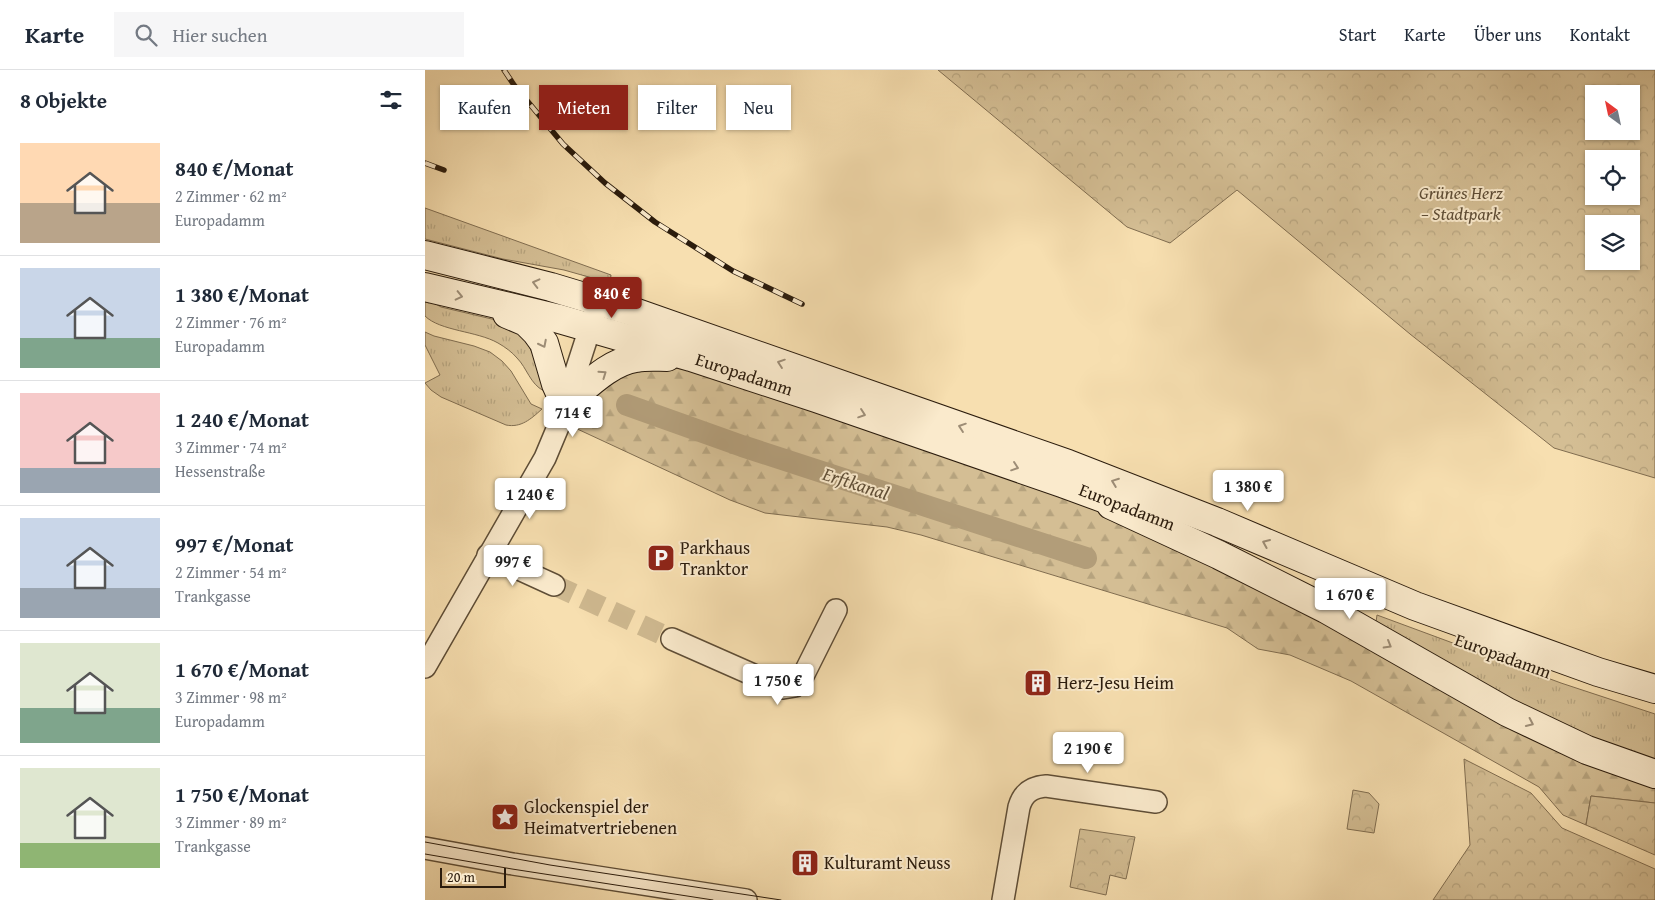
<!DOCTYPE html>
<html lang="de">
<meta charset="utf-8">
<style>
:root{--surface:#fff;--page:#f6f6f7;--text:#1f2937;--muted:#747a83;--line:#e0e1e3;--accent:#8f2418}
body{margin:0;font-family:"Gentium Book Plus",serif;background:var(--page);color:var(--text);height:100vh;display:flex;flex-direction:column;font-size:19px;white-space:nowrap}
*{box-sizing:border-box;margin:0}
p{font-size:16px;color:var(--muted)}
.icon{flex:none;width:28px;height:28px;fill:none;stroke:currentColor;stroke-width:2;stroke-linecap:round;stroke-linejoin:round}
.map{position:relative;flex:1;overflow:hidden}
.panel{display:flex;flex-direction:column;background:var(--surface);width:425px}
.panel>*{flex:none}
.guide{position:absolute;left:15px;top:15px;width:475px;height:45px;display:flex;gap:10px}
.needle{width:32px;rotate:327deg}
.fabs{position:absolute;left:1160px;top:15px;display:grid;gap:10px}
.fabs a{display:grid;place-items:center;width:55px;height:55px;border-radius:0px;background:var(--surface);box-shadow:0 1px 4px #0004;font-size:25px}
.scale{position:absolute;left:15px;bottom:12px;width:66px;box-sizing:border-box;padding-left:5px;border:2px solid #2b1c0d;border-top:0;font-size:14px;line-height:18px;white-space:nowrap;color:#2b1c0d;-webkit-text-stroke:4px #faeacc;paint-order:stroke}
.price{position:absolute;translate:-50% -42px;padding:0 11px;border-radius:5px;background:#fff;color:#222;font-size:16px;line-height:32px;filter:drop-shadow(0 1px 2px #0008)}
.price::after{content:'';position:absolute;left:50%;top:30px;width:15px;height:11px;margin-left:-8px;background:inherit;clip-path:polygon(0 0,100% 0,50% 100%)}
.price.active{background:var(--accent);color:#fff}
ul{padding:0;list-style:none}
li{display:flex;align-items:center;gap:15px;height:125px;padding:0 20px}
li+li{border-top:1px solid var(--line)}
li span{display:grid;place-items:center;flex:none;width:140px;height:100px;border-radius:0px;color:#555}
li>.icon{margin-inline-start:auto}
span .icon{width:60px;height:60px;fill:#fffc;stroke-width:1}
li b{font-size:21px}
h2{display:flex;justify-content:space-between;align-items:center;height:60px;padding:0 20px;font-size:21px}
.pill{padding:0 18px;border-radius:0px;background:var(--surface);box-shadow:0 1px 4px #0004;font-size:18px;line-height:45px}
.pill.active{background:var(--accent);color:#fff}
header{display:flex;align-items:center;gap:30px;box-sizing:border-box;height:70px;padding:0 25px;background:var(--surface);border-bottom:1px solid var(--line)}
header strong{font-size:24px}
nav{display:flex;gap:28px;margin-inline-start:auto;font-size:18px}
.search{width:350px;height:45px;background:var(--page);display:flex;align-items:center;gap:12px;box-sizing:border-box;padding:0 18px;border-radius:0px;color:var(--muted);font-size:19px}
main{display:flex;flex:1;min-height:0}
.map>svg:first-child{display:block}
</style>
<header>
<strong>Karte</strong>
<div class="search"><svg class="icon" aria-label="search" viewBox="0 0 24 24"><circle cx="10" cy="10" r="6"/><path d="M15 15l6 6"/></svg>Hier suchen</div>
<nav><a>Start</a><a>Karte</a><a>Über uns</a><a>Kontakt</a></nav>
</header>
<main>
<section class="panel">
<h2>8 Objekte<svg class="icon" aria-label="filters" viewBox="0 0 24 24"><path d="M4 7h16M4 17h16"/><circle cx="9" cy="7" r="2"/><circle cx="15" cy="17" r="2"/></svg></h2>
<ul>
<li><span style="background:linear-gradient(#ffd9b3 60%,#b9a48a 0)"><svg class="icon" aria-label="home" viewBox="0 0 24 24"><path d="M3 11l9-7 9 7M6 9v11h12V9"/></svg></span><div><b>840 €/Monat</b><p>2 Zimmer · 62 m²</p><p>Europadamm</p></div></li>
<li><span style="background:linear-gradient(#c9d6e8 70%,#7fa58c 0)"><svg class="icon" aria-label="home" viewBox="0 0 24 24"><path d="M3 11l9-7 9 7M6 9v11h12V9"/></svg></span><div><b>1 380 €/Monat</b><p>2 Zimmer · 76 m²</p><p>Europadamm</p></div></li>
<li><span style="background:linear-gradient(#f6c9c9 75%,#9aa5b1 0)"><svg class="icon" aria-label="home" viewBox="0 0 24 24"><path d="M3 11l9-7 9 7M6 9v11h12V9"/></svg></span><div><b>1 240 €/Monat</b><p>3 Zimmer · 74 m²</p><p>Hessenstraße</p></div></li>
<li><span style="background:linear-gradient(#c9d6e8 70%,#9aa5b1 0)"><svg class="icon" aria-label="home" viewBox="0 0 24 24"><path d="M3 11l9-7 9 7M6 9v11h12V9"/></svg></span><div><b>997 €/Monat</b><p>2 Zimmer · 54 m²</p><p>Trankgasse</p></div></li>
<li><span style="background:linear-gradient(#dfe7d0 65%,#7fa58c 0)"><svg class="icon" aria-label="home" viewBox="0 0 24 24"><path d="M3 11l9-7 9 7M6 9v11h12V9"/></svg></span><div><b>1 670 €/Monat</b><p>3 Zimmer · 98 m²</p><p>Europadamm</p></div></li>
<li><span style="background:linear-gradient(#dfe7d0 75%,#8fb573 0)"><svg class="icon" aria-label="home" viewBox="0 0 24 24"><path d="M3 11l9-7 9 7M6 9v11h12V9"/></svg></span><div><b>1 750 €/Monat</b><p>3 Zimmer · 89 m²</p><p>Trankgasse</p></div></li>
</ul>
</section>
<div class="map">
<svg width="1230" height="830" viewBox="0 0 1230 830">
<defs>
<pattern id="grass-tufts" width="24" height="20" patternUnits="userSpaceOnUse" patternTransform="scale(1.25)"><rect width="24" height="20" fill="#d4be94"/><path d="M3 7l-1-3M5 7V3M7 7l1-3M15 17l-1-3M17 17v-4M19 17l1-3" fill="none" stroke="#b6a37e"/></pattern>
<pattern id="forest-firs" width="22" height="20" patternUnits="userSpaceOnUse" patternTransform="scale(1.25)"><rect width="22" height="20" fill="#d4be94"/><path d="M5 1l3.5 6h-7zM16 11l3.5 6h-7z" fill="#b6a37e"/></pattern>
<pattern id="park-crowns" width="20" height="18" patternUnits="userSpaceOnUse" patternTransform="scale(1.25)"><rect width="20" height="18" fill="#d4be94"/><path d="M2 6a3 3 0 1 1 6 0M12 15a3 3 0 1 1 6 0" fill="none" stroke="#b6a37e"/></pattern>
</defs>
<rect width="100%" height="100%" fill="#f7dfb0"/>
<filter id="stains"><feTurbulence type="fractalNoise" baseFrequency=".004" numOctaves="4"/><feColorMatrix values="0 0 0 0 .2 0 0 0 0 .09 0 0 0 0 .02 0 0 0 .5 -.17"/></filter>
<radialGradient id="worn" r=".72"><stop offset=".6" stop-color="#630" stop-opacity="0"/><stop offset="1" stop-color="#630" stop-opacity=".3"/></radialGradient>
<g fill="url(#grass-tufts)" stroke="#806d50">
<path d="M 0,138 L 186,205 L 185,213 L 139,200 L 78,189 L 0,169 Z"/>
<path d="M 0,228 L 16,237 L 71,250 L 100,268 L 122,314 L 119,321 C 105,314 102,298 92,288 C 87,282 80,277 73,273 C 52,261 15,261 0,246 Z"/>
<path d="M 0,262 L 9,266 L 49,276 L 65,282 L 77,291 L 86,301 L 106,334 L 117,339 C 106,349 96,358 81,355 L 16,327 L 6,320 L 0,313 L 15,305 L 0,275 Z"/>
<path d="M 952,545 L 1136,613 L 1230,644 L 1230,693 L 1210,688 L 1086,633 L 951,552 Z"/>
</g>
<path fill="url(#forest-firs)" stroke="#806d50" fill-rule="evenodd" d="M 226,296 L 258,299 L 411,346 L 676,441 L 792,492 L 1158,692 L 1230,719 L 1230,733 L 1166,726 L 1161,755 L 1138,745 L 1114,717 L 926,611 L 865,585 L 833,579 L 802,558 L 496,465 L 462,457 L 340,443 L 305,430 L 148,357 C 172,322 183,306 226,296 ZM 206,329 L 319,370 L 664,480 L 660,494 L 316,384 L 200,341 Z"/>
<g fill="url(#park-crowns)" stroke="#806d50" fill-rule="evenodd">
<path d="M 513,0 L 1230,0 L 1230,408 L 1129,378 L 985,264 L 812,120 L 745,173 L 702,157 ZM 1169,24 L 1206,24 L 1206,61 L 1169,61 ZM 1169,89 L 1206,89 L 1206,126 L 1169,126 ZM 1169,154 L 1206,154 L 1206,191 L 1169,191 Z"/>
<path d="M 1039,689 L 1106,723 L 1137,758 L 1230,799 L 1230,830 L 1008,830 L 1045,775 Z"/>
<path d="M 928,720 L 944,723 L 954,734 L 949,763 L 922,759 Z"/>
<path d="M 1166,726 L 1230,733 L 1230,785 L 1161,755 Z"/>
<path d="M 655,759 L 710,767 L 701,809 L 685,805 L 681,825 L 645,817 Z"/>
</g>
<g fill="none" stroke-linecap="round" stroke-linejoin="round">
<path stroke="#b29d79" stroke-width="22" d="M 202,335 L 317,376 L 661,488"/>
<path stroke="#ceb88f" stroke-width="21" stroke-dasharray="21 11" stroke-linecap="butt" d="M 129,515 L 247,569"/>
<defs>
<g id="minor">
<path d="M 63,485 L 129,515"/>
<path d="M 247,569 L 358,618 L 370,616 L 377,608 L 411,540"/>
<path d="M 0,597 L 120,388 L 133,357 L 174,230"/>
<path d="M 0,778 L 88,794 L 321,830"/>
<path d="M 578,830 L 594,737 C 598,723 607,717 621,716 L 731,732"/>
</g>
<g id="secondary">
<path d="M 0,185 L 126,217 L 209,242 L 643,394 L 792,452 L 990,536 L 1173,602 L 1230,619"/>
<path id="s1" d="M 0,217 L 131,248 L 266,287 L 391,328 L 637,413 L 705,438"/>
<path d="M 82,244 L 101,252 L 111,262 L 119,273 L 131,314 L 140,334 C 161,317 184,292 211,288 C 221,286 232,287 242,287"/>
<path d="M 686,435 L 794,485 L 901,539 L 1082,642 L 1162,680 L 1230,704"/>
</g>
</defs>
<use href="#minor" stroke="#5e4d36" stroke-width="24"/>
<use href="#secondary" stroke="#2b1c0d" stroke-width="30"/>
<use href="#minor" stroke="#faeacc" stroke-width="21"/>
<use href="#secondary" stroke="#faeacc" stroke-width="28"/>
<g stroke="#2b1c0d" stroke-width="1">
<path d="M 0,772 L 125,795 L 356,830"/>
<path d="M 0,784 L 87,799 L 288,830"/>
</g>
<defs>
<g id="rail">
<path d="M 79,0 L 89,15 L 138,74 L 180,113 L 230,152 L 308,201 L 377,234"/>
<path d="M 0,93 L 19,100"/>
</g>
</defs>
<use href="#rail" stroke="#2b1c0d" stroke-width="5.5"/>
<use href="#rail" stroke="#faeacc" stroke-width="4" stroke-dasharray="11" stroke-linecap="butt"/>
</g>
<defs><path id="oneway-chevron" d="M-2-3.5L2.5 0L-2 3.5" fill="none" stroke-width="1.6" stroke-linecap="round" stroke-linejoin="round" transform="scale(1.25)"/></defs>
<g stroke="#9d8d76">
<use href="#oneway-chevron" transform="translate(111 213) rotate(-166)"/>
<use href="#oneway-chevron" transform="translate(34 226) rotate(13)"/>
<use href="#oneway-chevron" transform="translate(118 274) rotate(63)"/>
<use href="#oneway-chevron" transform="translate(356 293) rotate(-161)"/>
<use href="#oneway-chevron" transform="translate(178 304) rotate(-35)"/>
<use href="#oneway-chevron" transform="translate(437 344) rotate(19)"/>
<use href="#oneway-chevron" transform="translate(537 357) rotate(-161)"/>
<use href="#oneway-chevron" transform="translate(590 397) rotate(19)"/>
<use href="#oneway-chevron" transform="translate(690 412) rotate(-159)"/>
<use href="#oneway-chevron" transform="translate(841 473) rotate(-157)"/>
<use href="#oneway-chevron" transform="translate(963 575) rotate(30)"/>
<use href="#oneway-chevron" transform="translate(1105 653) rotate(25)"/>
</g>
<defs>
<symbol id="parking-square" viewBox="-11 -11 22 22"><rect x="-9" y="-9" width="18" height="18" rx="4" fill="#8f2418" stroke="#faeacc"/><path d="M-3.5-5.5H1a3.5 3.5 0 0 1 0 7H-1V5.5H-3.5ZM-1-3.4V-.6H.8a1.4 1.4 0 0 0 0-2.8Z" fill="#fff"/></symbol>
<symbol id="building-square" viewBox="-11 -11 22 22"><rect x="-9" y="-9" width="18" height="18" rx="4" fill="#8f2418" stroke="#faeacc"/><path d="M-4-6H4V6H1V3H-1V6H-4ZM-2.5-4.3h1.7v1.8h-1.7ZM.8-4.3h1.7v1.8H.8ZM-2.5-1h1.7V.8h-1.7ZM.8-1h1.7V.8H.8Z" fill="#fff"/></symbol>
<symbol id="sight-square" viewBox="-11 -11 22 22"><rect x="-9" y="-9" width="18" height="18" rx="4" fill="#8f2418" stroke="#faeacc"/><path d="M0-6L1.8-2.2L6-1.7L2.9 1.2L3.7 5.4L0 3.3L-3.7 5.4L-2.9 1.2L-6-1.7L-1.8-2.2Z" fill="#fff"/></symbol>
</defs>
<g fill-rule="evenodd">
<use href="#parking-square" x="220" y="472" width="32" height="32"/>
<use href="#building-square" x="597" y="597" width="32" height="32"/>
<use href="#sight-square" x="64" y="731" width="32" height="32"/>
<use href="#building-square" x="364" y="777" width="32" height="32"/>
</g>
<g text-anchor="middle" stroke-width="4" stroke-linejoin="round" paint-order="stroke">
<g font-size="18" font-style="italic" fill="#5e4d36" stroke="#faeacc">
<text x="1036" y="129">Grünes Herz<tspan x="1036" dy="21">– Stadtpark</tspan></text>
</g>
<g font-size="18" fill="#2b1c0d" stroke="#faeacc">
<text dy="6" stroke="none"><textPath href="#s1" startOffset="331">Europadamm</textPath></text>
<text transform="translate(702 437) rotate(21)" y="6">Europadamm</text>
<text transform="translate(1078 586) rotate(20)" y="6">Europadamm</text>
</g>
<g font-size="18" fill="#2b1c0d" stroke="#faeacc" text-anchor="start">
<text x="255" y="484">Parkhaus<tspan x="255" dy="21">Tranktor</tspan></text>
<text x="632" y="619">Herz-Jesu Heim</text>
<text x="99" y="743">Glockenspiel der<tspan x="99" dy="21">Heimatvertriebenen</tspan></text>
<text x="399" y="799">Kulturamt Neuss</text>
</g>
<g font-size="19" font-style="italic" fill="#615038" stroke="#faeacc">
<text transform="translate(431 413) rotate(18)" y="7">Erftkanal</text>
</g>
</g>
<rect width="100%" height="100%" filter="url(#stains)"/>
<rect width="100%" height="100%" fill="url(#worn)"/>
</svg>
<div class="fabs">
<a><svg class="needle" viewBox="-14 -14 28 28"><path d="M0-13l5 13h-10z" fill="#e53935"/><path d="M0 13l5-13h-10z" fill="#747a83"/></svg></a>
<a><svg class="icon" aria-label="locate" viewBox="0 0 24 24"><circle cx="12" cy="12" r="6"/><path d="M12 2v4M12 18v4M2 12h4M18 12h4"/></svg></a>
<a><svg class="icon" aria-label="layers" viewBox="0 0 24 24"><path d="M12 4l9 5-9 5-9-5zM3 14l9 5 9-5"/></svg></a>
</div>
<div class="scale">20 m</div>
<b class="price active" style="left:187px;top:249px">840 €</b>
<b class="price" style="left:148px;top:368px">714 €</b>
<b class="price" style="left:823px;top:442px">1 380 €</b>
<b class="price" style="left:105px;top:450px">1 240 €</b>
<b class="price" style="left:88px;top:517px">997 €</b>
<b class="price" style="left:925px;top:550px">1 670 €</b>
<b class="price" style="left:353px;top:636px">1 750 €</b>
<b class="price" style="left:663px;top:704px">2 190 €</b>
<div class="guide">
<a class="pill">Kaufen</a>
<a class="pill active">Mieten</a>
<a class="pill">Filter</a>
<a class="pill">Neu</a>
</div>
</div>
</main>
